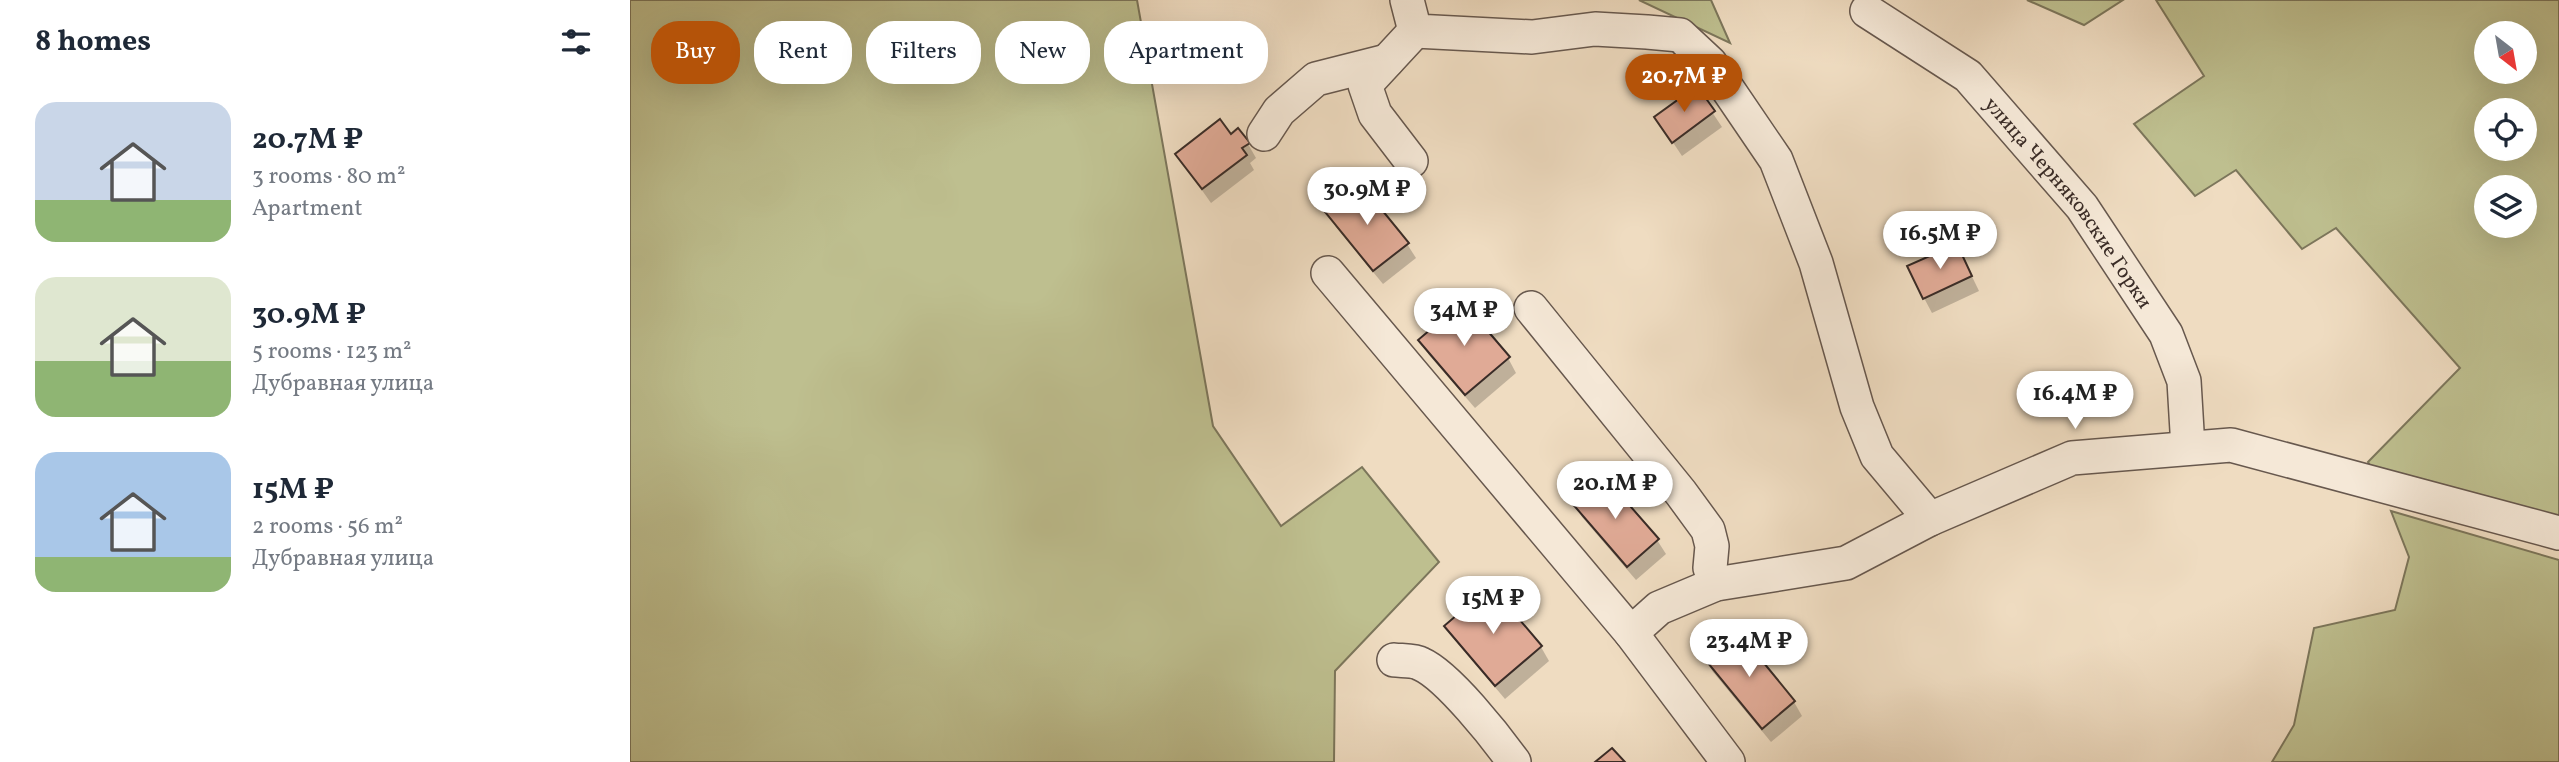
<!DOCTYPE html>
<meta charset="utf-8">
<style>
:root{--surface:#fff;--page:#f6f6f7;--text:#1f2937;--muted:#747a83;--accent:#b45309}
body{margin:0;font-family:Vollkorn,serif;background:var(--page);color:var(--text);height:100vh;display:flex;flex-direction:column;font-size:26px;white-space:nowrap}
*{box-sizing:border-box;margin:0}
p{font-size:23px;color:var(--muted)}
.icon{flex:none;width:38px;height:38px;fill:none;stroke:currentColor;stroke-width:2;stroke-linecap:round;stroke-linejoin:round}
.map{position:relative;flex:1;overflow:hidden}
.drawer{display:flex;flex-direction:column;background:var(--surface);width:630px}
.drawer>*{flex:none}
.hud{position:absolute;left:21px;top:21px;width:665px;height:63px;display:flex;gap:14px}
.needle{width:46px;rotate:149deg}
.fabs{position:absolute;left:1844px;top:21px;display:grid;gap:14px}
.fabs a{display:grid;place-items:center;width:63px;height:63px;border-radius:50%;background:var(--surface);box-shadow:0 7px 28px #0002;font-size:35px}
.price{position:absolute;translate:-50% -60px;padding:0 16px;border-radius:24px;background:#fff;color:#222;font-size:23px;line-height:46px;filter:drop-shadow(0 2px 4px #0008)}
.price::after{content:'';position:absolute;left:50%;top:42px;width:21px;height:16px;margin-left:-10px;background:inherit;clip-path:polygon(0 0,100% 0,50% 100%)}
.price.selected{background:var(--accent);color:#fff}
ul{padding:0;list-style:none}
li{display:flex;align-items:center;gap:21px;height:175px;padding:0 35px}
li span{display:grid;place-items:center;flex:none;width:196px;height:140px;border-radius:21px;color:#555}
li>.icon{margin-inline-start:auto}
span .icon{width:84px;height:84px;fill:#fffc;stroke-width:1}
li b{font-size:30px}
h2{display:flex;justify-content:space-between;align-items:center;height:84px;padding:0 35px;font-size:30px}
.tag{padding:0 24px;border-radius:28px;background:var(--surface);box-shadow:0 7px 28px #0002;font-size:24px;line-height:63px}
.tag.selected{background:var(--accent);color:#fff}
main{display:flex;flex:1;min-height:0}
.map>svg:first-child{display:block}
</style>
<main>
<section class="drawer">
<h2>8 homes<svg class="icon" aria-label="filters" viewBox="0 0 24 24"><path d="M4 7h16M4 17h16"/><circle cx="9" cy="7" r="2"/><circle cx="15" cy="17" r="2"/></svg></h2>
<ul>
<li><span style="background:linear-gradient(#c9d6e8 70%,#8fb573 0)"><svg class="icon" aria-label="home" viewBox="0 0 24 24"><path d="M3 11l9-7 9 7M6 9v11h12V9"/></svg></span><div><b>20.7M ₽</b><p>3 rooms · 80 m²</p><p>Apartment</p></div></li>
<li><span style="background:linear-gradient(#dfe7d0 60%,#8fb573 0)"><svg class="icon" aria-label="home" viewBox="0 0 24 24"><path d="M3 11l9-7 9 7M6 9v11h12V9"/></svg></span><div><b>30.9M ₽</b><p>5 rooms · 123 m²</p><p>Дубравная улица</p></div></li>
<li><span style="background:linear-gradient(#a9c7e8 75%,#8fb573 0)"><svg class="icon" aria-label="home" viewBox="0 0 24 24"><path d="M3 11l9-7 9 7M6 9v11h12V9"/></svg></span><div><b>15M ₽</b><p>2 rooms · 56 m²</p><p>Дубравная улица</p></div></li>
</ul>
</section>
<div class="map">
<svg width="1929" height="762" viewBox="0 0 1929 762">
<rect width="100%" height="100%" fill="#efdcc1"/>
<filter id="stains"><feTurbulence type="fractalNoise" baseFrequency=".00286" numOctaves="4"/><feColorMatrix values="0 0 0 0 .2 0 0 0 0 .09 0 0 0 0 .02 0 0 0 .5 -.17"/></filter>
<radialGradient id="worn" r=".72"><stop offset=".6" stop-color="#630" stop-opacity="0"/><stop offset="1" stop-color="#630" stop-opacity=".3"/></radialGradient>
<g fill="#bebf8f" stroke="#7c765b" stroke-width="2" fill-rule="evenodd">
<path d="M 0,0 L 507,0 L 583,426 L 651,526 L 732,467 L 809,562 L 705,671 L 704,762 L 0,762 Z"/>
<path d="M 1009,0 L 1081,0 L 1100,43 Z"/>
<path d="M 1397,0 L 1493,0 L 1454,25 Z"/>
<path d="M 1526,0 L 1929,0 L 1929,533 L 1750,485 L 1738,462 L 1830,368 L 1706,228 L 1672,249 L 1606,170 L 1565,196 L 1504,124 L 1574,76 ZM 1857,33 L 1895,33 L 1895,72 L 1857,72 ZM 1857,110 L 1895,110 L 1895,149 L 1857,149 ZM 1857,187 L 1895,187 L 1895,226 L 1857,226 Z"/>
<path d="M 1761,511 L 1929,560 L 1929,762 L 1642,762 L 1664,725 L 1684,628 L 1765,610 L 1779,557 Z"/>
</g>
<g fill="#0003">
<path d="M 1066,88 L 1092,127 L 1052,156 L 1026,117 Z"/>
<path d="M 601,136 L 618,144 L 626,158 L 620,163 L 624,170 L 581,203 L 547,155 Z"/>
<path d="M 698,212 L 777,244 L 786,258 L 753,284 L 706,227 Z"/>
<path d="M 1334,260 L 1349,291 L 1302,313 L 1294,298 Z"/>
<path d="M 790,340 L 878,358 L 886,373 L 845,408 L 799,355 Z"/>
<path d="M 944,502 L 1027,540 L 1036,554 L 1006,580 L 952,517 Z"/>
<path d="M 861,588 L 911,647 L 919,661 L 875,699 L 825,640 L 816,626 Z"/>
<path d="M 1075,658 L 1164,702 L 1172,716 L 1141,742 L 1083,672 Z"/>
</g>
<g fill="#e0aa96" stroke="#3a2c27" stroke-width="2">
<path d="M 1067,86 L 1085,111 L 1042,143 L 1024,117 Z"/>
<path d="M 590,119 L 601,134 L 608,128 L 620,143 L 612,148 L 617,155 L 572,189 L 545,154 Z"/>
<path d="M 730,183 L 779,243 L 743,271 L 695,212 Z"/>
<path d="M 1327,244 L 1342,276 L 1293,299 L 1277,266 Z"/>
<path d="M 833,302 L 880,357 L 835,395 L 788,340 Z"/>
<path d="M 973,475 L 1029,539 L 997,567 L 941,502 Z"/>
<path d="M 861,586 L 912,646 L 865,686 L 814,626 Z"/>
<path d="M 1106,629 L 1165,701 L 1132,729 L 1073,657 Z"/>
<path d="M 982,748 L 995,762 L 965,762 Z"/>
</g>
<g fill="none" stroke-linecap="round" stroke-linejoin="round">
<defs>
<g id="minor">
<path d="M 777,0 L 785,31 L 902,37 L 965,29 L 1017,32 L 1050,35 L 1080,63 L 1146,160 L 1186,263 L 1227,407 L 1247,456 L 1300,519"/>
<path id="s1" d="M 1237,11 L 1338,76 L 1452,207 L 1536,334 L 1554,381 L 1558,448"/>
<path d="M 634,134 L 649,111 L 686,79 L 757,61"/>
<path d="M 781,161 L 745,114 L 735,85 L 785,31"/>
<path d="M 698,273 L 1001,633 L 1098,762"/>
<path d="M 901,308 L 1051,493 L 1078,530 L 1082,546 L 1080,568 L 1086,584"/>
<path d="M 1001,633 L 1029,608 L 1086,584 L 1216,563 L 1300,519 L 1442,458 L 1601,445 L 1929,533"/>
<path d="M 764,660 C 772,661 784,660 791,664 C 818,676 866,737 884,762"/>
</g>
</defs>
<use href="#minor" stroke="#67584e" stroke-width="36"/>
<use href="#minor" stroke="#f5e8d7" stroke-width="33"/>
</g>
<g text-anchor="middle" stroke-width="5" stroke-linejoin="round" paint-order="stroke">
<g font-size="21" fill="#3a2c27" stroke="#f5e8d7">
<text dy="7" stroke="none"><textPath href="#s1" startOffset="282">улица Черняковские Горки</textPath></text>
</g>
</g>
<rect width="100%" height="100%" filter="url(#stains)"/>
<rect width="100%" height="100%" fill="url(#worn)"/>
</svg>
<div class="fabs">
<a><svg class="needle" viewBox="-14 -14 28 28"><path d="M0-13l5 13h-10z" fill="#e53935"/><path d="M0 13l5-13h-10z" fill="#747a83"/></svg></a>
<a><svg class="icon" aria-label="locate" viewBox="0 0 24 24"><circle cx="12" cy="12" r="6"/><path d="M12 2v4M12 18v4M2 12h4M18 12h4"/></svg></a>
<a><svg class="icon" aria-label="layers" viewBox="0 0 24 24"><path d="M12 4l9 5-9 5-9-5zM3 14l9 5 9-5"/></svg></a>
</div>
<b class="price selected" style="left:1054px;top:114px">20.7M ₽</b>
<b class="price" style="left:737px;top:227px">30.9M ₽</b>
<b class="price" style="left:1310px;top:271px">16.5M ₽</b>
<b class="price" style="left:834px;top:348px">34M ₽</b>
<b class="price" style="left:1445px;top:431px">16.4M ₽</b>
<b class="price" style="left:985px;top:521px">20.1M ₽</b>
<b class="price" style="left:863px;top:636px">15M ₽</b>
<b class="price" style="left:1119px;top:679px">23.4M ₽</b>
<div class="hud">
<a class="tag selected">Buy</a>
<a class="tag">Rent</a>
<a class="tag">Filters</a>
<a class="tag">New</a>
<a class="tag">Apartment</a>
</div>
</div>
</main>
